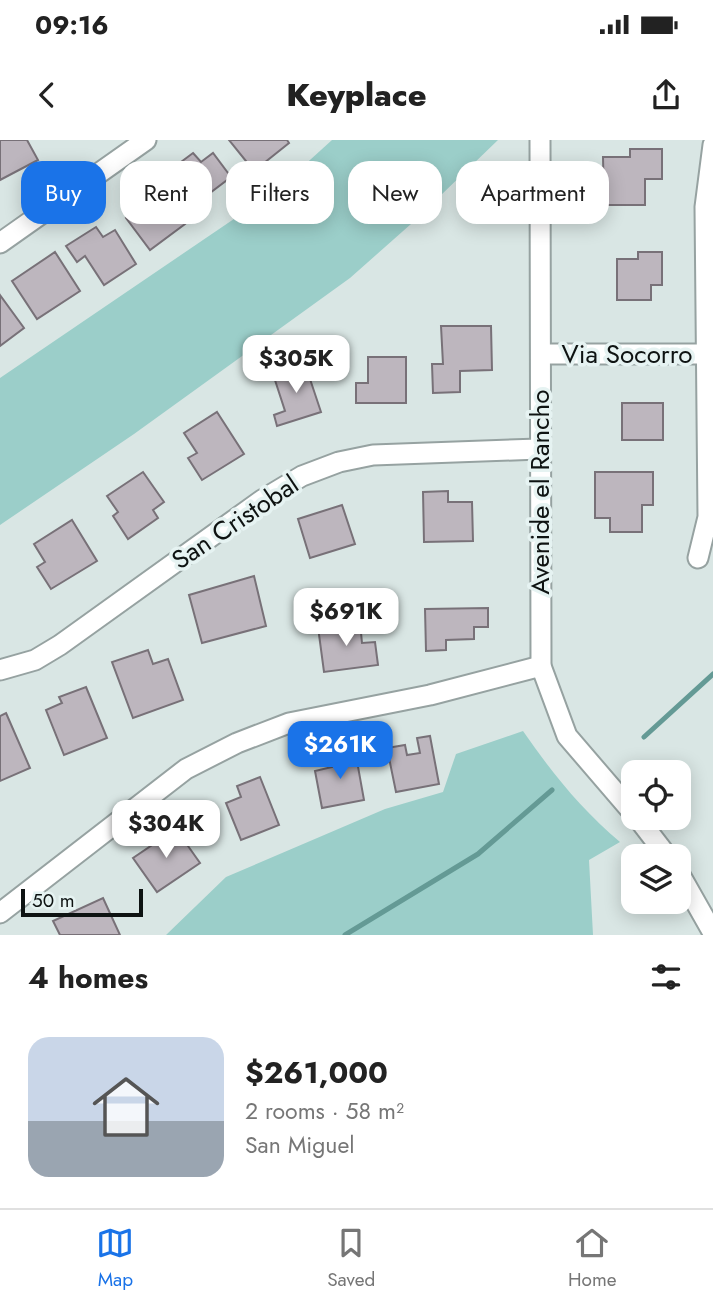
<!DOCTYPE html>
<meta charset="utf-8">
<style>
:root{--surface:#fff;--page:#f2f2f2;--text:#222;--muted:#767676;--line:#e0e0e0;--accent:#1a73e8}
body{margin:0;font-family:Jost,sans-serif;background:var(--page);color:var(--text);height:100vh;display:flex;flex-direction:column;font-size:26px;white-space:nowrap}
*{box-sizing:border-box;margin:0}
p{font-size:23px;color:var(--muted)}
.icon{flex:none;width:38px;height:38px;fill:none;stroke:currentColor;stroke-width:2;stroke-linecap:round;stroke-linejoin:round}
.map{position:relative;height:795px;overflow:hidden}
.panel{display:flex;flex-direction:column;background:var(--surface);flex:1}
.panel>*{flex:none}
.banner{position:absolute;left:21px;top:21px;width:672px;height:63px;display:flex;gap:14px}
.tools{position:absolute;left:621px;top:620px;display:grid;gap:14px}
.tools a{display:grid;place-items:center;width:70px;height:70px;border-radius:14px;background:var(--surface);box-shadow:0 4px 18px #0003;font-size:35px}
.scale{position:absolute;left:21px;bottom:18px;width:122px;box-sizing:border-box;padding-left:7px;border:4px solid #0e1312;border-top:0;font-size:19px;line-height:24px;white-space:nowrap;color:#0e1312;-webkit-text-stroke:5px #e6f3f2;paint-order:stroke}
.price{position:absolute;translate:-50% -60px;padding:0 16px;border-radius:14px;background:#fff;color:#222;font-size:23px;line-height:46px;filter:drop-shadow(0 2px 4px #0008)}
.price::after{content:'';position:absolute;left:50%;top:42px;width:21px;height:16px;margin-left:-10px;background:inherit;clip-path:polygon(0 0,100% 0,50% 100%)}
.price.on{background:var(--accent);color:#fff}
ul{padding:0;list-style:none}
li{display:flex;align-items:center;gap:21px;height:175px;padding:0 28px}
li span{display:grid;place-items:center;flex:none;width:196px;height:140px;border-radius:21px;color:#555}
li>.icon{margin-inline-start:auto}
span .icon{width:84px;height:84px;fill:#fffc;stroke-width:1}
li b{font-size:30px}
h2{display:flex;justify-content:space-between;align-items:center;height:84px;padding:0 28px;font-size:30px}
.chip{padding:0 24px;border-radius:21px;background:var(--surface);box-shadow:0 4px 18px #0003;font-size:24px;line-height:63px}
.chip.on{background:var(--accent);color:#fff}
.status{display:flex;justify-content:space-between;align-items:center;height:49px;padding:0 35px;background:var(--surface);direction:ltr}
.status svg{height:19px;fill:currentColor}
header{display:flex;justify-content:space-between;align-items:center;height:91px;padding:0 28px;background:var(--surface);font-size:32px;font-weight:800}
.dock{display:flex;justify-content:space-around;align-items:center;height:98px;border-top:2px solid var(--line);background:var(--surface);font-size:19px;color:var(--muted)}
.dock a{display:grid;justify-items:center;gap:4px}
.dock .on{color:var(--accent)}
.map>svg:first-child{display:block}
</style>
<div class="status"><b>09:16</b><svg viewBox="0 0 49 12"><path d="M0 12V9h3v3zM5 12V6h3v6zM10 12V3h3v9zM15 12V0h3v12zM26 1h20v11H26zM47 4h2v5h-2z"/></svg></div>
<header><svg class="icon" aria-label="back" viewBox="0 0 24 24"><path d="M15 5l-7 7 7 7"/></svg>Keyplace<svg class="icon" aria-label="share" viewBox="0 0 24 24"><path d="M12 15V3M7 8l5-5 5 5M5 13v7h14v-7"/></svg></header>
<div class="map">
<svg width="713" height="795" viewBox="0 0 713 795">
<rect width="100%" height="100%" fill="#d9e6e4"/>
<g fill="#9bcec9">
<path d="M 332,0 L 498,0 L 411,84 L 350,138 L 134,294 L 0,385 L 0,238 L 278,49 Z"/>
<path d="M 523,591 C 552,633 581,669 620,702 L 589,720 L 593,795 L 166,795 L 226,737 L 385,669 L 443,652 L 456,614 Z"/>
</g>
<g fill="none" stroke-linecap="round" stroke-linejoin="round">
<g stroke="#649a95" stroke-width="5">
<path d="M 644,597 L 713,534"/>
<path d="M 345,795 L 478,714 L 552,650"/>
</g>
</g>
<g fill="#bdb6be" stroke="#787178" stroke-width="2">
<path d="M 0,0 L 27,0 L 38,20 L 0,40 Z"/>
<path d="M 229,0 L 287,0 L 289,3 L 254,31 Z"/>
<path d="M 630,9 L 662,9 L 662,39 L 645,39 L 645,65 L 604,65 L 603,17 L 630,17 Z"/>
<path d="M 193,13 L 201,22 L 213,13 L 231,37 L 198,62 L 173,28 Z"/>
<path d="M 155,43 L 185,84 L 150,110 L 126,78 L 142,66 L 136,58 Z"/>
<path d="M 96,87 L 103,97 L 115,90 L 136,124 L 104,145 L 85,116 L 77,122 L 66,106 Z"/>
<path d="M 55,112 L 80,151 L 37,179 L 12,141 Z"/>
<path d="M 638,112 L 662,112 L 662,145 L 651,145 L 651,160 L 617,160 L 617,119 L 638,119 Z"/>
<path d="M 0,155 L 24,188 L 0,206 Z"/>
<path d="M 441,186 L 491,186 L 492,230 L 460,231 L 460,252 L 433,253 L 432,224 L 443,224 Z"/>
<path d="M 368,217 L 406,217 L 406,263 L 356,263 L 356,243 L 368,243 Z"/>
<path d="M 305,224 L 321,272 L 277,286 L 274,275 L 285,271 L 273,234 Z"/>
<rect x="622" y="263" width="41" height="37"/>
<path d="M 217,272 L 244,314 L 202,340 L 188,318 L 197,313 L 184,293 Z"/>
<path d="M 143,332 L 164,362 L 153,370 L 158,378 L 128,399 L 113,376 L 118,372 L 107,356 Z"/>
<path d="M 595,332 L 653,332 L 653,365 L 642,365 L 642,392 L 610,392 L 610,378 L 595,378 Z"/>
<path d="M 448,351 L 448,362 L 472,362 L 473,401 L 424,402 L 423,352 Z"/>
<path d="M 342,365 L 355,404 L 310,418 L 298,379 Z"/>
<path d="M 72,380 L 97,421 L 51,449 L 37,427 L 45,422 L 34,404 Z"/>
<path d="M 254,436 L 266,486 L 202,503 L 189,455 Z"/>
<path d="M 488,468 L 488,487 L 474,487 L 474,499 L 446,500 L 446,510 L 426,511 L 425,469 Z"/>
<path d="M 360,482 L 362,503 L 375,502 L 378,525 L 324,532 L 318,487 Z"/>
<path d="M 148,510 L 153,524 L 168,519 L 183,560 L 133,578 L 112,522 Z"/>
<path d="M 86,547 L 107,598 L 64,615 L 46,570 L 62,563 L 59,557 Z"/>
<path d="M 6,573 L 30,628 L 0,641 L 0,576 Z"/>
<path d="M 430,596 L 439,644 L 396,652 L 387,608 L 405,605 L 407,615 L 420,613 L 417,598 Z"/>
<path d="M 355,610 L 364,660 L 322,668 L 315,631 L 332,627 L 329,615 Z"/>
<path d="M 260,637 L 279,685 L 241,700 L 226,663 L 241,657 L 237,646 Z"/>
<path d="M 176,689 L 200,723 L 157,752 L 133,718 Z"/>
<path d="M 103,758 L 120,795 L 60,795 L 53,781 Z"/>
</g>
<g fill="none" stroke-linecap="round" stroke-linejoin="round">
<defs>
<g id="minor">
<path d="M 540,0 L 541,526 L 567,596 L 634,674"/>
<path d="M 0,103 L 146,0"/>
<path d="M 541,214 L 713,214"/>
<path d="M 698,418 L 708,377 L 705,67 L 713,5"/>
<path d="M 0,530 L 35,520 L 60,505 L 262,360 L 302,336 L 339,322 L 373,315 L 539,309"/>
<path d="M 637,677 L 667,716"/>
<path d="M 679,733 L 713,793"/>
<path d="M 0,773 L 186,629 L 237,603 L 289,583 L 430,555 L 541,526"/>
</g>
</defs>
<use href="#minor" stroke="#96a2a1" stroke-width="23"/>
<use href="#minor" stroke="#fff" stroke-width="19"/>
</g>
<g text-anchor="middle" stroke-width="7" stroke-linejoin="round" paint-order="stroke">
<g font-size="26" fill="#0e1312" stroke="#e6f3f2">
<text x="627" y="223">Via Socorro</text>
<text transform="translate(540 352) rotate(-90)" y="9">Avenide el Rancho</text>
<text transform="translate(235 382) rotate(-34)" y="9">San Cristobal</text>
</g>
</g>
</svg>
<div class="tools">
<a><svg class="icon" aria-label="locate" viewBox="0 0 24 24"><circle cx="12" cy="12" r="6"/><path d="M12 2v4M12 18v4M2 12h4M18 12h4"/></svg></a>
<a><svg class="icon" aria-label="layers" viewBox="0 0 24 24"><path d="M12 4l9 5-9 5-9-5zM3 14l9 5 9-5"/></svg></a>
</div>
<div class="scale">50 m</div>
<b class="price" style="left:296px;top:255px">$305K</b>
<b class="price" style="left:346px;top:508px">$691K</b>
<b class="price on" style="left:340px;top:641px">$261K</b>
<b class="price" style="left:166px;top:720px">$304K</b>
<div class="banner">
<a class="chip on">Buy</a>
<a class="chip">Rent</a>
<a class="chip">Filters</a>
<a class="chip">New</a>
<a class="chip">Apartment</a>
</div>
</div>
<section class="panel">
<h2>4 homes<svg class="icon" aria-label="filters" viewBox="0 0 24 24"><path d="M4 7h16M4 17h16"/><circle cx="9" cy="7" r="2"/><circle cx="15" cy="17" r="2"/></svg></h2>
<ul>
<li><span style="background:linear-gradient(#c9d6e8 60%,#9aa5b1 0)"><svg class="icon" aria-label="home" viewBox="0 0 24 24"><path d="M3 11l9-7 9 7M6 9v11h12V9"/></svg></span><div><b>$261,000</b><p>2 rooms · 58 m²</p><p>San Miguel</p></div></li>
</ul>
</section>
<nav class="dock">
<a class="on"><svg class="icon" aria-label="map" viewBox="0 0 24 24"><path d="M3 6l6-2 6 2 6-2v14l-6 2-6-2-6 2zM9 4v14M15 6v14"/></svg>Map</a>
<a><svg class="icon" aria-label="saved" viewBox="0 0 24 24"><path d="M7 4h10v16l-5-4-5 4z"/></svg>Saved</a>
<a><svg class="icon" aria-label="home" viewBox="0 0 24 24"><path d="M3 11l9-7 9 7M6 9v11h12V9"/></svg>Home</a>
</nav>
